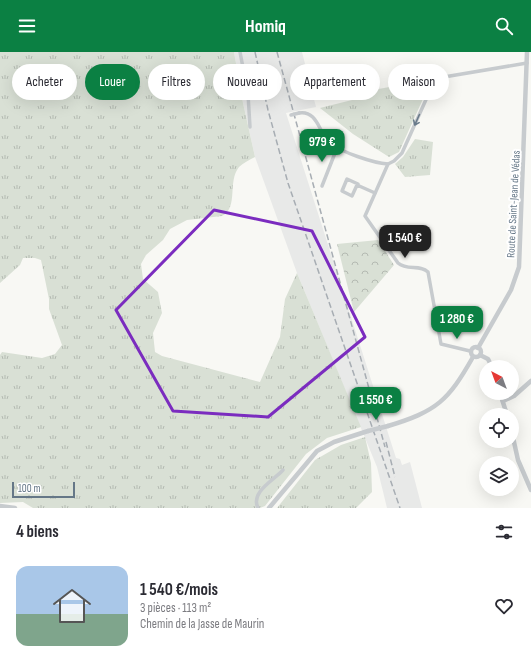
<!DOCTYPE html>
<html lang="fr">
<meta charset="utf-8">
<style>
:root{--surface:#fff;--page:#f7f7f7;--text:#2b2b33;--muted:#7c7c81;--line:#e1e1e2;--accent:#0b8043}
body{margin:0;font-family:"Sofia Sans Condensed",sans-serif;background:var(--page);color:var(--text);height:100vh;display:flex;flex-direction:column;font-size:15px;white-space:nowrap}
*{box-sizing:border-box;margin:0}
p{font-size:13px;color:var(--muted)}
.icon{flex:none;width:22px;height:22px;fill:none;stroke:currentColor;stroke-width:2;stroke-linecap:round;stroke-linejoin:round}
.map{position:relative;height:456px;overflow:hidden}
.sheet{display:flex;flex-direction:column;background:var(--surface);flex:1}
.sheet>*{flex:none}
.top-card{position:absolute;left:12px;top:12px;width:507px;height:36px;display:flex;gap:8px}
.needle{width:26px;rotate:319deg}
.buttons{position:absolute;left:479px;top:308px;display:grid;gap:8px}
.buttons a{display:grid;place-items:center;width:40px;height:40px;border-radius:50%;background:var(--surface);box-shadow:0 4px 16px #0002;font-size:20px}
.scale{position:absolute;left:12px;bottom:10px;width:63px;box-sizing:border-box;padding-left:4px;border:2px solid #657787;border-top:0;font-size:11px;line-height:14px;white-space:nowrap;color:#657787;-webkit-text-stroke:3px #fff;paint-order:stroke}
.price{position:absolute;translate:-50% -34px;padding:0 9px;border-radius:8px;background:var(--accent);color:#fff;font-size:13px;line-height:26px;filter:drop-shadow(0 1px 2px #0008)}
.price::after{content:'';position:absolute;left:50%;top:24px;width:12px;height:9px;margin-left:-6px;background:inherit;clip-path:polygon(0 0,100% 0,50% 100%)}
.price.selected{background:#222;color:#fff}
ul{padding:0;list-style:none}
li{display:flex;align-items:center;gap:12px;height:100px;padding:0 16px}
li+li{border-top:1px solid var(--line)}
li span{display:grid;place-items:center;flex:none;width:112px;height:80px;border-radius:12px;color:#555}
li>.icon{margin-inline-start:auto}
span .icon{width:48px;height:48px;fill:#fffc;stroke-width:1}
li b{font-size:17px}
h2{display:flex;justify-content:space-between;align-items:center;height:48px;padding:0 16px;font-size:17px}
.tag{padding:0 14px;border-radius:18px;background:var(--surface);box-shadow:0 4px 16px #0002;font-size:14px;line-height:36px}
.tag.selected{background:var(--accent);color:#fff}
header{display:flex;justify-content:space-between;align-items:center;height:52px;padding:0 16px;background:var(--accent);color:#fff;font-size:18px;font-weight:700}
.map>svg:first-child{display:block}
</style>
<header><svg class="icon" aria-label="menu" viewBox="0 0 24 24"><path d="M4 6h16M4 12h16M4 18h16"/></svg>Homiq<svg class="icon" aria-label="search" viewBox="0 0 24 24"><circle cx="10" cy="10" r="6"/><path d="M15 15l6 6"/></svg></header>
<div class="map">
<svg width="531" height="456" viewBox="0 0 531 456">
<defs>
<pattern id="grass-tufts" width="24" height="20" patternUnits="userSpaceOnUse"><rect width="24" height="20" fill="#d9e0d5"/><path d="M3 7l-1-3M5 7V3M7 7l1-3M15 17l-1-3M17 17v-4M19 17l1-3" fill="none" stroke="#b4bab2"/></pattern>
<pattern id="forest-crowns" width="20" height="18" patternUnits="userSpaceOnUse"><rect width="20" height="18" fill="#d9e0d5"/><path d="M2 6a3 3 0 1 1 6 0M12 15a3 3 0 1 1 6 0" fill="none" stroke="#b4bab2"/></pattern>
</defs>
<rect width="100%" height="100%" fill="#f8f8f4"/>
<path fill="#e8e9e8" d="M 234,0 L 302,0 L 316,55 L 286,61 L 396,406 L 400,407 L 402,413 L 410,410 L 422,456 L 387,456 L 377,415 L 297,221 L 255,105 L 243,51 Z"/>
<g fill="url(#grass-tufts)">
<path d="M 0,0 L 234,0 L 243,51 L 255,105 C 249,108 243,111 239,115 C 227,130 239,155 222,164 L 187,168 L 170,177 L 163,188 L 146,203 L 141,212 L 143,227 L 158,240 L 161,256 L 162,261 L 153,281 L 155,300 L 162,304 L 260,330 L 280,285 L 285,247 L 297,221 L 361,375 L 327,386 L 306,402 L 265,454 L 260,456 L 33,456 L 23,450 L 0,451 L 0,303 L 2,300 L 42,306 L 55,302 L 62,293 L 49,257 L 49,247 L 41,208 L 35,206 L 23,206 L 20,213 L 0,231 Z"/>
<path d="M 432,27 L 399,100 L 389,105 L 353,82 L 320,56 L 364,45 L 368,39 Z"/>
<path d="M 415,87 L 433,90 L 430,123 L 405,125 L 395,112 L 403,105 Z"/>
<path d="M 365,385 L 371,411 L 372,440 L 356,456 L 277,456 L 315,408 L 341,393 Z"/>
</g>
<path fill="url(#forest-crowns)" d="M 378,188 L 394,213 L 354,260 L 337,192 Z"/>
<g fill="none" stroke-linecap="round" stroke-linejoin="round">
<g stroke="#c7cbce" stroke-width="3.5">
<path d="M 240,0 L 248,42 L 250,75"/>
<path d="M 299,61 C 318,58 319,82 330,91 C 341,100 373,111 388,112"/>
<path d="M 357,133 L 358,132 L 347,127 L 342,139 L 352,144 L 357,133 L 375,141"/>
<path d="M 322,134 L 337,96"/>
<path d="M 470,299 L 441,292 L 428,220 C 420,212 407,219 398,211 L 365,164 L 388,112 L 394,109 L 402,101 L 433,32 L 438,26 L 527,11"/>
<path d="M 258,456 C 250,440 274,428 283,418"/>
</g>
<g stroke="#c7cbce" stroke-width="4.5">
<circle cx="476" cy="300" r="5"/>
<path d="M 478,296 L 511,238 L 519,215 L 527,0"/>
<path d="M 480,303 L 488,307 L 492,315"/>
<path d="M 500,341 L 507,363"/>
<path d="M 503,349 L 514,344 L 531,329"/>
<path d="M 388,374 C 437,359 448,349 473,305"/>
<path d="M 512,381 L 518,408 L 531,438"/>
<path d="M 0,454 L 15,456"/>
<path d="M 269,456 L 317,399 L 334,390 L 368,379"/>
</g>
<g stroke="#a7adb3" stroke-width="1.5" stroke-dasharray="6 3" stroke-linecap="butt">
<path d="M 255,0 L 268,58 L 288,131 L 400,456"/>
<path d="M 277,0 L 385,395"/>
<path d="M 386,390 L 395,425"/>
</g>
<path stroke="#c7cbce" stroke-width="3.5" d="M 291,63 L 299,61"/>
<path stroke="#c7cbce" stroke-width="4.5" d="M 368,379 L 388,374"/>
</g>
<defs><path id="oneway-shaft" d="M-6 0H5M1.5-3L5.5 0L1.5 3" fill="none" stroke-width="1.6" stroke-linecap="round" stroke-linejoin="round"/></defs>
<use stroke="#6a7b8b" href="#oneway-shaft" transform="translate(417 68) rotate(114)"/>
<path fill="none" stroke="#7b2cbf" stroke-width="3" stroke-linejoin="round" d="M 214,158 L 312,179 L 365,285 L 268,365 L 173,359 L 116,258 Z"/>
<g text-anchor="middle" stroke-width="4" stroke-linejoin="round" paint-order="stroke">
<g font-size="11" fill="#657787" stroke="#fff">
<text transform="translate(513 152) rotate(-87)" y="4">Route de Saint-Jean de Védas</text>
</g>
</g>
</svg>
<div class="buttons">
<a><svg class="needle" viewBox="-14 -14 28 28"><path d="M0-13l5 13h-10z" fill="#e53935"/><path d="M0 13l5-13h-10z" fill="#7c7c81"/></svg></a>
<a><svg class="icon" aria-label="locate" viewBox="0 0 24 24"><circle cx="12" cy="12" r="6"/><path d="M12 2v4M12 18v4M2 12h4M18 12h4"/></svg></a>
<a><svg class="icon" aria-label="layers" viewBox="0 0 24 24"><path d="M12 4l9 5-9 5-9-5zM3 14l9 5 9-5"/></svg></a>
</div>
<div class="scale">100 m</div>
<b class="price" style="left:322px;top:111px">979 €</b>
<b class="price selected" style="left:405px;top:207px">1 540 €</b>
<b class="price" style="left:457px;top:288px">1 280 €</b>
<b class="price" style="left:376px;top:369px">1 550 €</b>
<div class="top-card">
<a class="tag">Acheter</a>
<a class="tag selected">Louer</a>
<a class="tag">Filtres</a>
<a class="tag">Nouveau</a>
<a class="tag">Appartement</a>
<a class="tag">Maison</a>
</div>
</div>
<section class="sheet">
<h2>4 biens<svg class="icon" aria-label="filters" viewBox="0 0 24 24"><path d="M4 7h16M4 17h16"/><circle cx="9" cy="7" r="2"/><circle cx="15" cy="17" r="2"/></svg></h2>
<ul>
<li><span style="background:linear-gradient(#a9c7e8 60%,#7fa58c 0)"><svg class="icon" aria-label="home" viewBox="0 0 24 24"><path d="M3 11l9-7 9 7M6 9v11h12V9"/></svg></span><div><b>1 540 €/mois</b><p>3 pièces · 113 m²</p><p>Chemin de la Jasse de Maurin</p></div><svg class="icon" aria-label="heart" viewBox="0 0 24 24"><path d="M12 20l-8-8c-3-5 5-10 8-4 3-6 11-1 8 4z"/></svg></li>
</ul>
</section>
